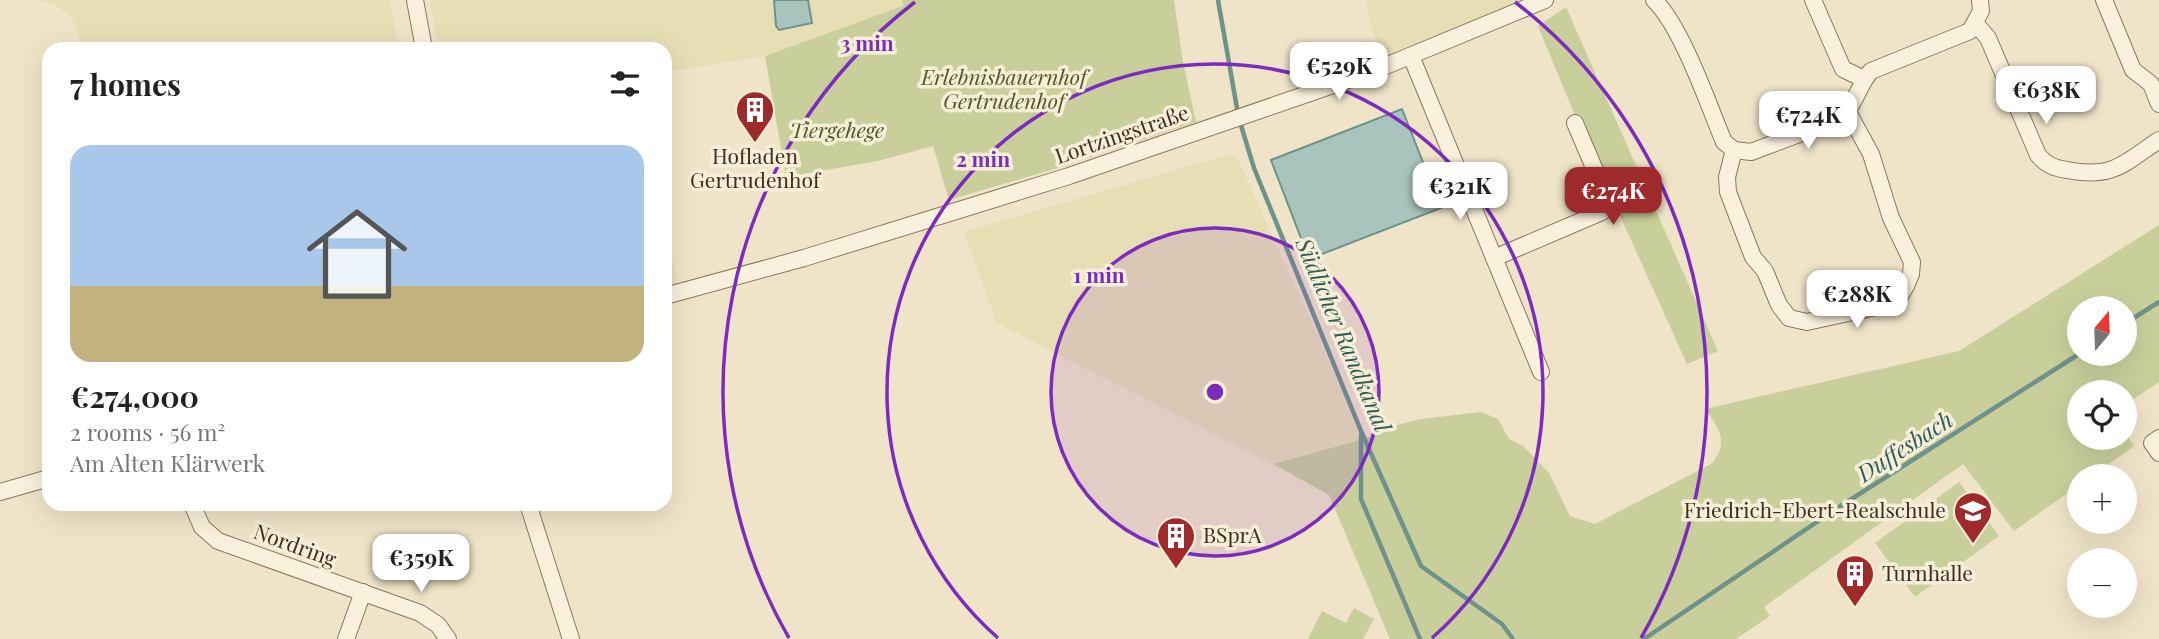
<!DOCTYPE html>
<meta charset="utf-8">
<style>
:root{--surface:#fff;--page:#f6f6f6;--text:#222;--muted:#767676;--accent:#9e2a2b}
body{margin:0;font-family:"Playfair Display",serif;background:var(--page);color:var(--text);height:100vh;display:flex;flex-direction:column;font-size:26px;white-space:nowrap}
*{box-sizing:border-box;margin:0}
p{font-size:23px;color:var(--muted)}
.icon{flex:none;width:38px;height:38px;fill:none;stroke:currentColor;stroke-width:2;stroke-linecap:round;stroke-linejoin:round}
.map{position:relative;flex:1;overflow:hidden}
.drawer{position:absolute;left:42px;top:42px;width:630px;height:469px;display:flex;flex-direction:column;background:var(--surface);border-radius:21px;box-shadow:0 7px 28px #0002}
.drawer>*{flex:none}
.needle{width:46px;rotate:19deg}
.buttons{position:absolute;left:2067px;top:296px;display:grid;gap:14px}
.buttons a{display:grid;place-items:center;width:70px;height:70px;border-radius:50%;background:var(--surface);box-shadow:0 7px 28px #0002;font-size:35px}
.price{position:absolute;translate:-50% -60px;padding:0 16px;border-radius:14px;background:#fff;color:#222;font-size:23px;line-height:46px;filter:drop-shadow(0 2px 4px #0008)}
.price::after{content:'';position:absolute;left:50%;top:42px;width:21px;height:16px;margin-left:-10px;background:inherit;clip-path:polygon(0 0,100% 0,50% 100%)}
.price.on{background:var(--accent);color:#fff}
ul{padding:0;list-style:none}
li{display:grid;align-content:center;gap:14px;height:371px;padding:0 28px}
li span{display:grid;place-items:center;height:217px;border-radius:21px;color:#555}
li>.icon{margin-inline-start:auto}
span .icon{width:126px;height:126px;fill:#fffc;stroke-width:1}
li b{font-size:30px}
h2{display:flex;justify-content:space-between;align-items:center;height:84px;padding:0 28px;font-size:30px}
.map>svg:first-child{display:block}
</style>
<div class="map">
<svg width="2159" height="639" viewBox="0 0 2159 639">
<rect width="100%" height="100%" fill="#f0e4c8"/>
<g fill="#e6deb5">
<path d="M 39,0 L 390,0 L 399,49 L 84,49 L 72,18 L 55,4 Z"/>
<path d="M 430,0 L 902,0 L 903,6 L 765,56 L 665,72 L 665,49 L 438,49 Z"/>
<path d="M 1366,0 L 1524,0 L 1382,57 L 1370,23 Z"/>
<path d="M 1236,155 L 1364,439 L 1273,464 L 997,323 L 964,232 L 1220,157 Z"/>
<path d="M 665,226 L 678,287 L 665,290 Z"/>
</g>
<g fill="#c9cf9b" fill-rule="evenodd">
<path d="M 902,0 L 1174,0 L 1183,62 L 1196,122 L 1058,168 L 949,200 L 933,146 L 878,161 L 786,177 L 765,56 L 903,6 Z"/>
<path d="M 1566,7 L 1718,351 L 1687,364 L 1576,118 L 1538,26 Z"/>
<path d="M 2159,225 L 2159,382 L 2125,405 L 2124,392 L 2079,392 L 2079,438 L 2124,438 L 2125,432 L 2134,446 L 2092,476 L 2079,476 L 2079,485 L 2014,531 L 1963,464 L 1764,607 L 1770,616 L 1736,639 L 1390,639 L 1329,495 L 1273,464 L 1364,439 L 1393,426 L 1421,419 L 1481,412 L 1498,419 L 1509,439 L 1523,446 L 1549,473 L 1570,516 L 1595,524 L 1711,464 C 1729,444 1720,428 1705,409 L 1959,351 ZM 2079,308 L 2124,308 L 2124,354 L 2079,354 Z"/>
<path d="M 1959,482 L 1999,536 L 1915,597 L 1875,543 Z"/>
<path d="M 1354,608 L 1374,619 L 1363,639 L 1308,639 L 1322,611 L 1346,623 Z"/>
</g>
<g fill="#a9c4bc" stroke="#6f938a" stroke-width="2">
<path d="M 774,0 L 808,0 L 812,23 L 779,30 L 776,26 Z"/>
<path d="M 1402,109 L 1441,208 L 1309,259 L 1271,160 Z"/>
</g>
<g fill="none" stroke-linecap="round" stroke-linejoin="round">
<g stroke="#6f938a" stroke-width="4.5">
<path d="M 1218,0 L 1238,114"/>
<path d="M 1240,122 L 1254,168 L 1361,431 L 1421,566 L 1502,624 L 1513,639"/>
<path d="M 2124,324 L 2159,302"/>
<path d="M 1361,435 L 1361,499 L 1420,639"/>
<path d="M 1644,639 L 1839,507 L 2079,354"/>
</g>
<defs>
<g id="minor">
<path d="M 415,0 L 424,49"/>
<path d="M 1654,0 C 1682,27 1708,104 1724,142 L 1734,150 L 1751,152 L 1836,120 C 1857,106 1856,88 1871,71 L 1970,31 L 1981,11 L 1980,0"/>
<path d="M 1813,0 L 1843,69 L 1864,79"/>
<path d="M 2104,0 L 2133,70 L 2151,84 L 2159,104"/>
<path d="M 1976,24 L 1988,38 L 2038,155 C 2046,165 2054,168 2067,170 C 2113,179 2123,164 2159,140"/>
<path d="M 1411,56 L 1541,372"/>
<path d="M 1734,150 L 1727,177 L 1728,192 L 1753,257 L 1765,271 L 1779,305 L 1789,318 L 1807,322 L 1889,304 L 1900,296 L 1906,286 L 1911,274 L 1912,262 L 1891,218 L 1871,154 L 1848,112"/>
<path d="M 1494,258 L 1602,212 L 1608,201 L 1575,123"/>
<path d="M 665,296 L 804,258 L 1069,176 L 1371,72 L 1545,0"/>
<path d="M 2159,438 L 2152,443 L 2159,453"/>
<path d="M 0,492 L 49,478"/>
<path d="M 192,504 L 202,527 L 218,541 L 420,613 L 438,625 L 448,639"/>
<path d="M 528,504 L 571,639"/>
<path d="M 346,639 L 363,592"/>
</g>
</defs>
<use href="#minor" stroke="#8d765c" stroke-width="18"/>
<use href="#minor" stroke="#faf1dc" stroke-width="16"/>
</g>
<circle cx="1215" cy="392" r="164" fill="#7b2cbf" fill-opacity=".12"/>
<g fill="none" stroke="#7b2cbf" stroke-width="3.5">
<circle cx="1215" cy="392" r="164"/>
<path d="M998 638A328 328 0 1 1 1432 638"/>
<path d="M789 638A492 492 0 0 1 915 2M1515 2A492 492 0 0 1 1641 638"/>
</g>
<defs>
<symbol id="building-pin" viewBox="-11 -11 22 30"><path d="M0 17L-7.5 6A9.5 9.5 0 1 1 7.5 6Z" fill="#9e2a2b" stroke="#f7eed8"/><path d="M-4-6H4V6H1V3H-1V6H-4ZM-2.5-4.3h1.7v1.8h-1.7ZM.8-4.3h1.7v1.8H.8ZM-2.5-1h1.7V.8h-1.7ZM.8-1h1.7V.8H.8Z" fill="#fff"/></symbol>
<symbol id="school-pin" viewBox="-11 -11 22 30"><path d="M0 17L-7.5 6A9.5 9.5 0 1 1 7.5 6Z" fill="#9e2a2b" stroke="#f7eed8"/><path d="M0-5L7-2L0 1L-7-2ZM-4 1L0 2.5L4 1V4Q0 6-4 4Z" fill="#fff"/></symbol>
</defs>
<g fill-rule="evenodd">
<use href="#building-pin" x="733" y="88" width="44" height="60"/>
<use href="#school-pin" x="1951" y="489" width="44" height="60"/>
<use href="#building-pin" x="1154" y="514" width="44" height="60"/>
<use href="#building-pin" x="1833" y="552" width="44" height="60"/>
</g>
<g text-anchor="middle" stroke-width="7" stroke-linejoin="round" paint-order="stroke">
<g font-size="21" font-style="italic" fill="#4d5a26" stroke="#f7eed8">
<text x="1004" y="85">Erlebnisbauernhof<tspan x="1004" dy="24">Gertrudenhof</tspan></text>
<text x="837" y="138">Tiergehege</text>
</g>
<g font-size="21" fill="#3d2e20" stroke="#f7eed8">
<text transform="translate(1122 135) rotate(-19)" y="7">Lortzingstraße</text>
<text transform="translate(295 546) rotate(20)" y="7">Nordring</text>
</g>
<g font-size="21" fill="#3d2e20" stroke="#f7eed8" text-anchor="start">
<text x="755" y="164" text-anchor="middle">Hofladen<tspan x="755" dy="24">Gertrudenhof</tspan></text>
<text x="1946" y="518" text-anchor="end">Friedrich-Ebert-Realschule</text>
<text x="1203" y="543">BSprA</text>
<text x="1882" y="581">Turnhalle</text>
</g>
<g font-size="23" font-style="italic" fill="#2f5d5a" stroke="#f7eed8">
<text transform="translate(1343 335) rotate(67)" y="8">Südlicher Randkanal</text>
<text transform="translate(1905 447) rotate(-33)" y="8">Duffesbach</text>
</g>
</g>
<circle cx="1215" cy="392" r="10" fill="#7b2cbf" stroke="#f7eed8" stroke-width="3.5"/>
<g font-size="21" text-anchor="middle" font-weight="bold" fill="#7b2cbf" stroke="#f7eed8" stroke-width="7" stroke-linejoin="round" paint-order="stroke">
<text x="867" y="51">3 min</text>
<text x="983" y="167">2 min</text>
<text x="1099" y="283">1 min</text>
</g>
</svg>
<div class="buttons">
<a><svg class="needle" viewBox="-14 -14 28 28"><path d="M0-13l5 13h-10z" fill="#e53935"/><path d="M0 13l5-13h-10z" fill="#767676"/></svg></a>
<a><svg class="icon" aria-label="locate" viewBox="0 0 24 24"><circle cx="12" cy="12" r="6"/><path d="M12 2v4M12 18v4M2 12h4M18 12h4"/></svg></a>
<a>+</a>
<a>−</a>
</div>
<b class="price" style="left:1339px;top:102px">€529K</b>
<b class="price" style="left:2046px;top:126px">€638K</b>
<b class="price" style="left:1808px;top:151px">€724K</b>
<b class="price" style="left:1460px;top:222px">€321K</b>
<b class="price on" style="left:1613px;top:227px">€274K</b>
<b class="price" style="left:1857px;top:330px">€288K</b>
<b class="price" style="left:421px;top:594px">€359K</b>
<section class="drawer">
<h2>7 homes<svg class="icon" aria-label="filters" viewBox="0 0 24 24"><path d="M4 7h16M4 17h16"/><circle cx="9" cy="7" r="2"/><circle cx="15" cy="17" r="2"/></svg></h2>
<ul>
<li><span style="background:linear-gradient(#a9c7e8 65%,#c2b280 0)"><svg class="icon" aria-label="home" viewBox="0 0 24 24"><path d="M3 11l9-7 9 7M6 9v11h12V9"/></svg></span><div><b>€274,000</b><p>2 rooms · 56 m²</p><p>Am Alten Klärwerk</p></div></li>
</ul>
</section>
</div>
